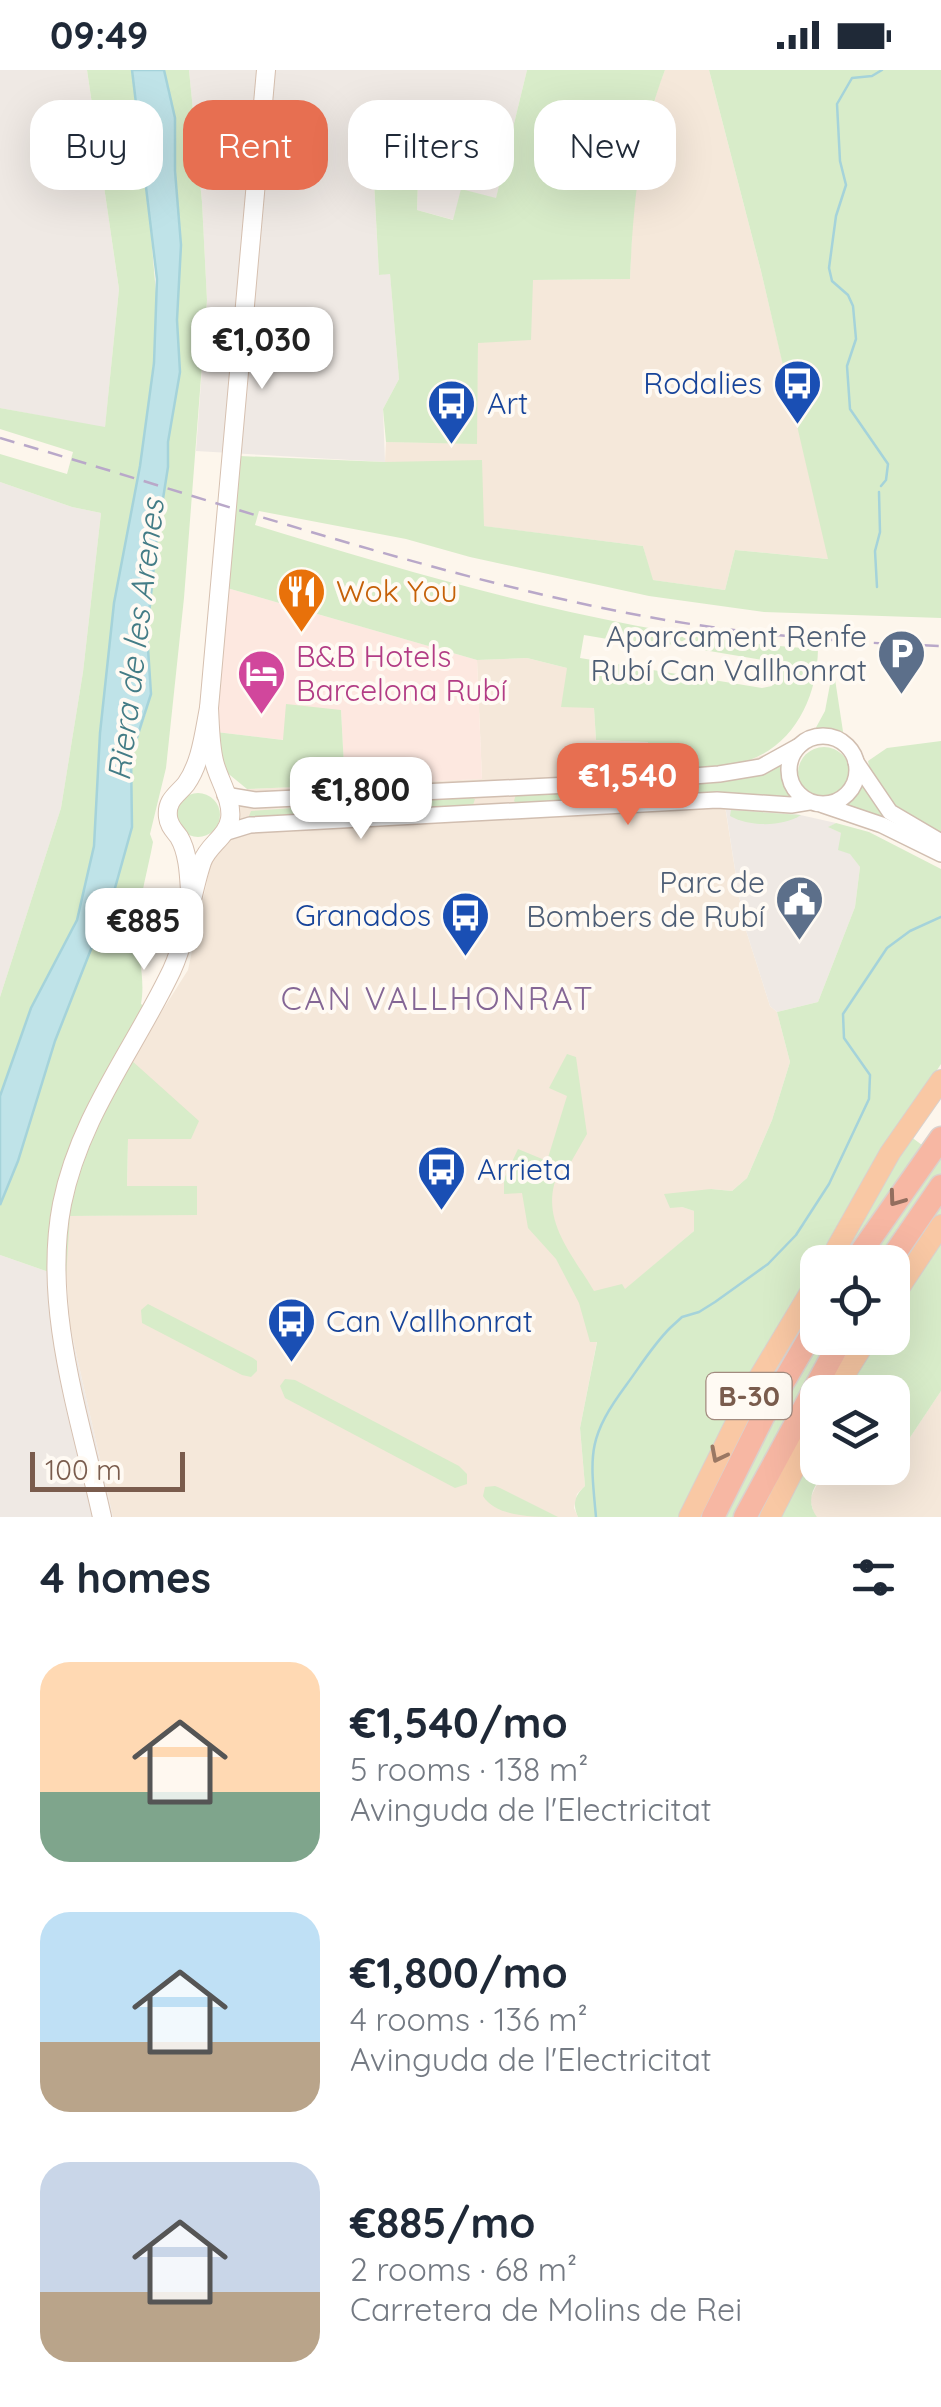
<!DOCTYPE html>
<meta charset="utf-8">
<style>
:root{--surface:#fff;--page:#f6f6f7;--text:#1f2937;--muted:#747a83;--accent:#e76f51}
body{margin:0;font-family:Quicksand,sans-serif;background:var(--page);color:var(--text);height:100vh;display:flex;flex-direction:column;font-size:38px;white-space:nowrap}
*{box-sizing:border-box;margin:0}
p{font-size:32px;color:var(--muted)}
.icon{flex:none;width:55px;height:55px;fill:none;stroke:currentColor;stroke-width:2;stroke-linecap:round;stroke-linejoin:round}
.map{position:relative;height:1447px;overflow:hidden}
.panel{display:flex;flex-direction:column;background:var(--surface);flex:1}
.panel>*{flex:none}
.top-card{position:absolute;left:30px;top:30px;width:882px;height:90px;display:flex;gap:20px}
.controls{position:absolute;left:800px;top:1175px;display:grid;gap:20px}
.controls a{display:grid;place-items:center;width:110px;height:110px;border-radius:20px;background:var(--surface);box-shadow:0 10px 40px #0002;font-size:50px}
.scale{position:absolute;left:30px;bottom:25px;width:155px;box-sizing:border-box;padding-left:10px;border:5px solid #7a5c4d;border-top:0;font-size:28px;line-height:35px;white-space:nowrap;color:#7a5c4d;-webkit-text-stroke:8px #fffaf3;paint-order:stroke}
.price{position:absolute;translate:-50% -85px;padding:0 22px;border-radius:20px;background:#fff;color:#222;font-size:32px;line-height:65px;filter:drop-shadow(0 2px 5px #0008)}
.price::after{content:'';position:absolute;left:50%;top:60px;width:30px;height:22px;margin-left:-15px;background:inherit;clip-path:polygon(0 0,100% 0,50% 100%)}
.price.selected{background:var(--accent);color:#fff}
ul{padding:0;list-style:none}
li{display:flex;align-items:center;gap:30px;height:250px;padding:0 40px}
li span{display:grid;place-items:center;flex:none;width:280px;height:200px;border-radius:30px;color:#555}
li>.icon{margin-inline-start:auto}
span .icon{width:120px;height:120px;fill:#fffc;stroke-width:1}
li b{font-size:42px}
h2{display:flex;justify-content:space-between;align-items:center;height:120px;padding:0 40px;font-size:42px}
.tag{padding:0 35px;border-radius:30px;background:var(--surface);box-shadow:0 10px 40px #0002;font-size:35px;line-height:90px}
.tag.selected{background:var(--accent);color:#fff}
.status{display:flex;justify-content:space-between;align-items:center;height:70px;padding:0 50px;background:var(--surface);direction:ltr}
.status svg{height:28px;fill:currentColor}
.map>svg:first-child{display:block}
</style>
<div class="status"><b>09:49</b><svg viewBox="0 0 49 12"><path d="M0 12V9h3v3zM5 12V6h3v6zM10 12V3h3v9zM15 12V0h3v12zM26 1h20v11H26zM47 4h2v5h-2z"/></svg></div>
<div class="map">
<svg width="941" height="1447" viewBox="0 0 941 1447">
<rect width="100%" height="100%" fill="#fdf6ec"/>
<g fill="#f5e8da">
<path d="M 665,0 L 709,0 L 761,201 L 829,489 L 735,480 L 725,520 L 652,510 L 643,476 L 483,456 L 385,392 L 386,372 L 476,373 L 478,272 L 533,210 L 630,209 L 633,132 L 657,20 Z"/>
<path d="M 527,588 L 567,598 L 594,638 L 596,670 L 648,672 L 733,695 L 769,683 L 769,738 L 725,736 L 743,851 L 770,936 L 777,942 L 790,992 L 772,1050 L 747,1108 L 732,1121 L 711,1119 L 682,1137 L 694,1141 L 694,1161 L 625,1220 L 597,1271 L 580,1358 L 585,1416 L 577,1424 L 574,1438 L 578,1447 L 113,1447 L 70,1256 L 65,1186 L 70,1146 L 197,1144 L 196,1116 L 127,1117 L 128,1069 L 190,1069 L 131,990 L 188,900 L 213,783 L 247,719 L 482,709 L 477,590 Z"/>
<path d="M 941,1321 L 941,1447 L 817,1447 L 814,1444 L 810,1429 L 820,1408 L 829,1400 L 892,1398 L 893,1380 L 903,1378 Z"/>
</g>
<path fill="#fde8e0" d="M 227,518 L 477,590 L 482,709 L 345,715 L 341,640 L 284,670 L 216,662 Z"/>
<g fill="#efe9e4">
<path d="M 0,0 L 87,0 L 119,219 L 105,358 L 0,338 Z"/>
<path d="M 189,0 L 527,0 L 496,129 L 454,150 L 417,140 L 419,77 L 371,56 L 379,205 L 390,203 L 399,309 L 383,339 L 385,392 L 196,381 L 207,230 L 202,132 Z"/>
<path d="M 0,412 L 72,437 L 101,443 L 83,602 L 61,738 L 0,927 Z"/>
<path d="M 725,735 L 769,738 L 836,753 L 829,757 L 841,763 L 841,770 L 860,797 L 855,837 L 818,932 L 777,942 L 770,936 L 743,851 Z"/>
<path d="M 0,1185 L 66,1208 L 70,1256 L 113,1447 L 0,1447 Z"/>
</g>
<g fill="#d8ecc9" fill-rule="evenodd">
<path d="M 87,0 L 132,0 L 146,105 L 157,235 L 154,287 L 140,396 L 114,533 L 100,663 L 94,776 L 77,850 L 31,938 L 0,1026 L 0,927 L 61,738 L 83,602 L 101,443 L 72,437 L 0,412 L 0,384 L 67,404 L 73,382 L 0,359 L 0,338 L 105,357 L 119,219 Z"/>
<path d="M 164,0 L 189,0 L 202,132 L 207,230 L 184,528 L 166,698 L 150,764 L 153,772 C 148,799 140,826 138,853 C 136,881 146,907 141,934 L 159,946 L 131,990 L 199,1051 L 191,1069 L 128,1069 L 127,1116 L 197,1116 L 197,1145 L 70,1146 L 66,1208 L 0,1185 L 0,1135 L 55,971 L 115,818 L 132,757 L 131,686 L 146,643 L 150,605 L 147,563 L 157,467 L 168,397 L 168,372 L 180,302 L 177,250 L 181,175 L 175,101 L 175,48 Z"/>
<path d="M 527,0 L 665,0 C 639,67 633,139 630,209 L 533,210 L 531,270 L 478,273 L 477,374 L 386,372 L 383,339 L 399,309 L 390,204 L 379,205 L 371,55 L 419,77 L 417,140 L 453,150 L 461,119 L 496,128 Z"/>
<path d="M 709,0 L 941,0 L 941,548 L 764,542 L 649,526 L 470,487 L 406,469 L 259,441 L 255,455 C 439,511 625,567 818,579 C 817,632 790,683 735,694 C 708,700 677,697 650,698 L 648,672 L 596,670 L 594,638 L 561,637 L 567,598 L 527,588 L 477,590 L 227,518 L 239,386 L 385,392 L 482,390 L 484,456 L 643,476 L 653,510 L 725,520 L 735,480 L 828,489 L 761,201 ZM 584,565 L 666,579 L 668,574 L 769,591 L 777,598 L 778,606 L 772,616 L 762,618 L 580,588 Z"/>
<path d="M 831,609 L 835,609 L 844,668 L 831,663 L 813,663 L 825,641 Z"/>
<path d="M 286,634 L 341,640 L 345,715 L 247,719 L 225,701 L 216,662 L 283,670 Z"/>
<path d="M 941,671 L 941,764 C 910,747 875,730 868,691 L 887,678 Z"/>
<circle cx="824" cy="703" r="26"/>
<path d="M 782,692 L 786,694 L 785,712 L 792,726 L 789,729 L 736,723 L 518,735 L 514,731 L 516,724 Z"/>
<path d="M 861,710 L 896,753 L 842,737 L 857,721 Z"/>
<circle cx="198" cy="745" r="22"/>
<path d="M 466,726 L 475,729 L 472,738 L 250,749 L 249,746 L 251,741 Z"/>
<path d="M 731,740 L 801,745 C 783,757 749,757 730,746 Z"/>
<path d="M 836,753 L 869,762 L 941,799 L 941,994 L 899,1058 L 941,1089 L 941,1321 L 903,1378 L 893,1380 L 892,1322 L 818,1322 L 818,1398 L 834,1398 C 816,1409 803,1428 817,1447 L 578,1447 C 572,1434 575,1425 585,1416 L 580,1358 L 597,1272 L 590,1272 L 579,1233 L 556,1189 L 528,1158 L 522,1123 L 504,1124 L 504,1109 L 518,1079 L 547,1091 L 567,1026 L 549,1018 L 567,984 L 576,987 L 587,1064 L 567,1099 L 561,1097 C 536,1145 569,1179 594,1221 L 622,1214 L 625,1219 L 694,1161 L 694,1141 L 682,1137 L 670,1138 L 664,1124 L 711,1119 L 732,1121 L 747,1108 L 772,1050 L 790,992 L 777,942 L 818,932 L 855,837 L 860,797 L 850,784 L 838,780 L 841,763 L 828,757 ZM 818,1192 L 892,1192 L 892,1268 L 818,1268 Z"/>
<path d="M 148,1234 L 253,1288 L 257,1291 L 257,1301 L 251,1307 L 242,1305 L 142,1253 L 141,1240 Z"/>
<path d="M 285,1309 L 295,1310 L 459,1396 L 467,1404 L 467,1414 L 455,1418 L 285,1328 L 280,1316 Z"/>
<path d="M 495,1416 L 500,1418 L 558,1447 C 533,1447 496,1447 483,1426 L 485,1417 Z"/>
</g>
<path fill="#bfe3e8" stroke="#a5d3da" stroke-width="2.5" d="M 132,0 L 164,0 L 175,48 L 175,101 L 181,175 L 177,250 L 180,302 L 168,372 L 168,397 L 157,467 L 147,563 L 151,624 L 131,686 L 132,757 L 115,818 L 55,971 L 18,1091 L 0,1135 L 0,1026 L 31,938 L 77,850 L 94,776 L 100,663 L 114,533 L 140,396 L 154,293 L 157,209 Z"/>
<g fill="none" stroke-linecap="round" stroke-linejoin="round">
<g stroke="#a5d3da" stroke-width="2.5">
<path d="M 881,416 L 886,410 L 888,394 L 850,339 L 847,296 L 856,269 L 853,236 L 848,225 L 832,211 L 829,198 L 836,146 L 846,115 L 840,91 L 837,34 L 852,8 L 872,6 L 882,0"/>
<path d="M 877,517 L 875,481 L 880,462 L 879,422"/>
<path d="M 596,1447 C 590,1383 587,1368 627,1314 C 641,1295 653,1275 670,1258 L 682,1247 L 699,1242 L 715,1232 L 768,1194 L 796,1165 L 829,1114 L 869,1029 L 870,1005 L 844,968 L 843,944 L 887,878 L 910,861 L 941,847"/>
</g>
<defs>
<g id="tertiary">
<circle cx="823" cy="700" r="34"/>
<path d="M 856,692 L 890,742 L 941,772"/>
<path d="M 225,725 L 255,730 L 590,714 L 719,704 L 761,697 L 797,677"/>
<path d="M 823,735 L 882,755 L 941,784"/>
<path d="M 224,763 L 250,755 L 717,730 L 791,735 L 809,732"/>
</g>
<g id="secondary">
<path d="M 190,821 C 189,804 188,782 179,767 C 174,760 169,756 168,747 C 166,730 177,725 186,714 C 201,693 204,663 209,638 L 266,0"/>
<path d="M 102,1447 C 80,1347 42,1237 62,1134 C 79,1049 131,983 168,908 C 187,872 189,831 202,792 C 208,775 227,767 230,749 C 233,730 218,709 214,691 C 210,674 210,656 209,638"/>
</g>
<g id="trunk">
<path d="M 836,1179 L 890,1083 L 941,1010"/>
<path d="M 892,1229 L 941,1155"/>
<path d="M 834,1322 L 868,1268"/>
<path d="M 689,1447 L 755,1314 L 818,1209"/>
<path d="M 770,1447 L 818,1352"/>
</g>
<g id="motorway">
<path d="M 854,1192 L 941,1068"/>
<path d="M 889,1192 L 941,1116"/>
<path d="M 713,1447 L 763,1347 L 818,1253"/>
<path d="M 745,1447 L 842,1268"/>
</g>
</defs>
<use href="#tertiary" stroke="#d1beb0" stroke-width="18"/>
<use href="#secondary" stroke="#d6c0b0" stroke-width="20"/>
<use href="#trunk" stroke="#dad1cd" stroke-width="22"/>
<use href="#motorway" stroke="#dad1cd" stroke-width="25"/>
<use href="#tertiary" stroke="#fff" stroke-width="15"/>
<use href="#secondary" stroke="#fff" stroke-width="18"/>
<use href="#trunk" stroke="#f9c8a4" stroke-width="20"/>
<use href="#motorway" stroke="#f7b7a3" stroke-width="22"/>
<path stroke="#b9a8c9" stroke-width="2.5" stroke-dasharray="15 10" stroke-linecap="butt" d="M 0,368 C 197,425 393,493 593,536 C 708,561 824,572 941,576"/>
</g>
<defs><path id="oneway-chevron" d="M-2-3.5L2.5 0L-2 3.5" fill="none" stroke-width="1.6" stroke-linecap="round" stroke-linejoin="round" transform="scale(2.5)"/></defs>
<use stroke="#936e5e" href="#oneway-chevron" transform="translate(896 1129) rotate(126)"/>
<use stroke="#9a7763" href="#oneway-chevron" transform="translate(718 1385) rotate(117)"/>
<defs>
<symbol id="bus-pin" viewBox="-11 -11 22 30"><path d="M0 17L-7.5 6A9.5 9.5 0 1 1 7.5 6Z" fill="#1a4fb4" stroke="#fffaf3"/><path d="M-5-6H5V4H4V6H2V4H-2V6H-4V4H-5ZM-3.5-4V0h7V-4ZM-3.5 1.2v1.5H-2V1.2ZM2 1.2v1.5H3.5V1.2Z" fill="#fff"/></symbol>
<symbol id="restaurant-pin" viewBox="-11 -11 22 30"><path d="M0 17L-7.5 6A9.5 9.5 0 1 1 7.5 6Z" fill="#e8710a" stroke="#fffaf3"/><path d="M-5-6h1v4h1v-4h1v4h1v-4h1v5L-1.5 .5V6h-2V.5L-5-1ZM5-6V6H3V1.5H1.5Q1.5-4 5-6Z" fill="#fff"/></symbol>
<symbol id="parking-pin" viewBox="-11 -11 22 30"><path d="M0 17L-7.5 6A9.5 9.5 0 1 1 7.5 6Z" fill="#5c6f8a" stroke="#fffaf3"/><path d="M-3.5-5.5H1a3.5 3.5 0 0 1 0 7H-1V5.5H-3.5ZM-1-3.4V-.6H.8a1.4 1.4 0 0 0 0-2.8Z" fill="#fff"/></symbol>
<symbol id="hotel-pin" viewBox="-11 -11 22 30"><path d="M0 17L-7.5 6A9.5 9.5 0 1 1 7.5 6Z" fill="#d1479c" stroke="#fffaf3"/><path d="M-6-4.5h1.5V1H6V5H4.5V3h-9V5H-6ZM-4 0a1.8 1.8 0 1 1 3.6 0ZM.5 0V-2.5h3Q6-2.5 6 0Z" fill="#fff"/></symbol>
<symbol id="civic-pin" viewBox="-11 -11 22 30"><path d="M0 17L-7.5 6A9.5 9.5 0 1 1 7.5 6Z" fill="#5c6f8a" stroke="#fffaf3"/><path d="M-.6-6.5H3V-4.5H.6V-3L4-1V1h2V6H-6V1h2V-1L-.6-3ZM-1.2 2.5V6h2.4V2.5Z" fill="#fff"/></symbol>
</defs>
<g fill-rule="evenodd">
<use href="#bus-pin" x="770" y="286" width="55" height="75"/>
<use href="#bus-pin" x="424" y="306" width="55" height="75"/>
<use href="#restaurant-pin" x="274" y="494" width="55" height="75"/>
<use href="#parking-pin" x="874" y="556" width="55" height="75"/>
<use href="#hotel-pin" x="234" y="576" width="55" height="75"/>
<use href="#civic-pin" x="772" y="802" width="55" height="75"/>
<use href="#bus-pin" x="438" y="818" width="55" height="75"/>
<use href="#bus-pin" x="414" y="1072" width="55" height="75"/>
<use href="#bus-pin" x="264" y="1224" width="55" height="75"/>
</g>
<g text-anchor="middle" stroke-width="8" stroke-linejoin="round" paint-order="stroke">
<rect fill="#fffaf3" stroke="#a28b7f" stroke-width="2.5" x="706.5" y="1303" width="85" height="46" rx="8"/>
<g font-size="28" font-weight="bold" fill="#7a5c4d">
<text x="749" y="1336">B-30</text>
</g>
<g font-size="30" fill="#164399" stroke="#fffaf3" text-anchor="start">
<text x="762" y="324" text-anchor="end">Rodalies</text>
<text x="487" y="344">Art</text>
<text x="431" y="856" text-anchor="end">Granados</text>
<text x="477" y="1110">Arrieta</text>
<text x="326" y="1262">Can Vallhonrat</text>
</g>
<g font-size="30" fill="#c56008" stroke="#fffaf3" text-anchor="start">
<text x="336" y="532">Wok You</text>
</g>
<g font-size="30" fill="#4e5e75" stroke="#fffaf3" text-anchor="end">
<text x="867" y="577">Aparcament Renfe<tspan x="867" dy="34">Rubí Can Vallhonrat</tspan></text>
<text x="765" y="823">Parc de<tspan x="765" dy="34">Bombers de Rubí</tspan></text>
</g>
<g font-size="30" fill="#b23c85" stroke="#fffaf3" text-anchor="start">
<text x="296" y="597">B&amp;B Hotels<tspan x="296" dy="34">Barcelona Rubí</tspan></text>
</g>
<g font-size="32" font-style="italic" fill="#437c86" stroke="#fffaf3">
<text transform="translate(136 570) rotate(-83)" y="11">Riera de les Arenes</text>
</g>
<g font-size="32" letter-spacing="2.5" fill="#846695" stroke="#fffaf3">
<text x="438" y="940">CAN VALLHONRAT</text>
</g>
</g>
</svg>
<div class="controls">
<a><svg class="icon" aria-label="locate" viewBox="0 0 24 24"><circle cx="12" cy="12" r="6"/><path d="M12 2v4M12 18v4M2 12h4M18 12h4"/></svg></a>
<a><svg class="icon" aria-label="layers" viewBox="0 0 24 24"><path d="M12 4l9 5-9 5-9-5zM3 14l9 5 9-5"/></svg></a>
</div>
<div class="scale">100 m</div>
<b class="price" style="left:262px;top:322px">€1,030</b>
<b class="price selected" style="left:628px;top:758px">€1,540</b>
<b class="price" style="left:361px;top:772px">€1,800</b>
<b class="price" style="left:144px;top:903px">€885</b>
<div class="top-card">
<a class="tag">Buy</a>
<a class="tag selected">Rent</a>
<a class="tag">Filters</a>
<a class="tag">New</a>
</div>
</div>
<section class="panel">
<h2>4 homes<svg class="icon" aria-label="filters" viewBox="0 0 24 24"><path d="M4 7h16M4 17h16"/><circle cx="9" cy="7" r="2"/><circle cx="15" cy="17" r="2"/></svg></h2>
<ul>
<li><span style="background:linear-gradient(#ffd9b3 65%,#7fa58c 0)"><svg class="icon" aria-label="home" viewBox="0 0 24 24"><path d="M3 11l9-7 9 7M6 9v11h12V9"/></svg></span><div><b>€1,540/mo</b><p>5 rooms · 138 m²</p><p>Avinguda de l'Electricitat</p></div></li>
<li><span style="background:linear-gradient(#bfe0f5 65%,#b9a48a 0)"><svg class="icon" aria-label="home" viewBox="0 0 24 24"><path d="M3 11l9-7 9 7M6 9v11h12V9"/></svg></span><div><b>€1,800/mo</b><p>4 rooms · 136 m²</p><p>Avinguda de l'Electricitat</p></div></li>
<li><span style="background:linear-gradient(#c9d6e8 65%,#b9a48a 0)"><svg class="icon" aria-label="home" viewBox="0 0 24 24"><path d="M3 11l9-7 9 7M6 9v11h12V9"/></svg></span><div><b>€885/mo</b><p>2 rooms · 68 m²</p><p>Carretera de Molins de Rei</p></div></li>
</ul>
</section>
